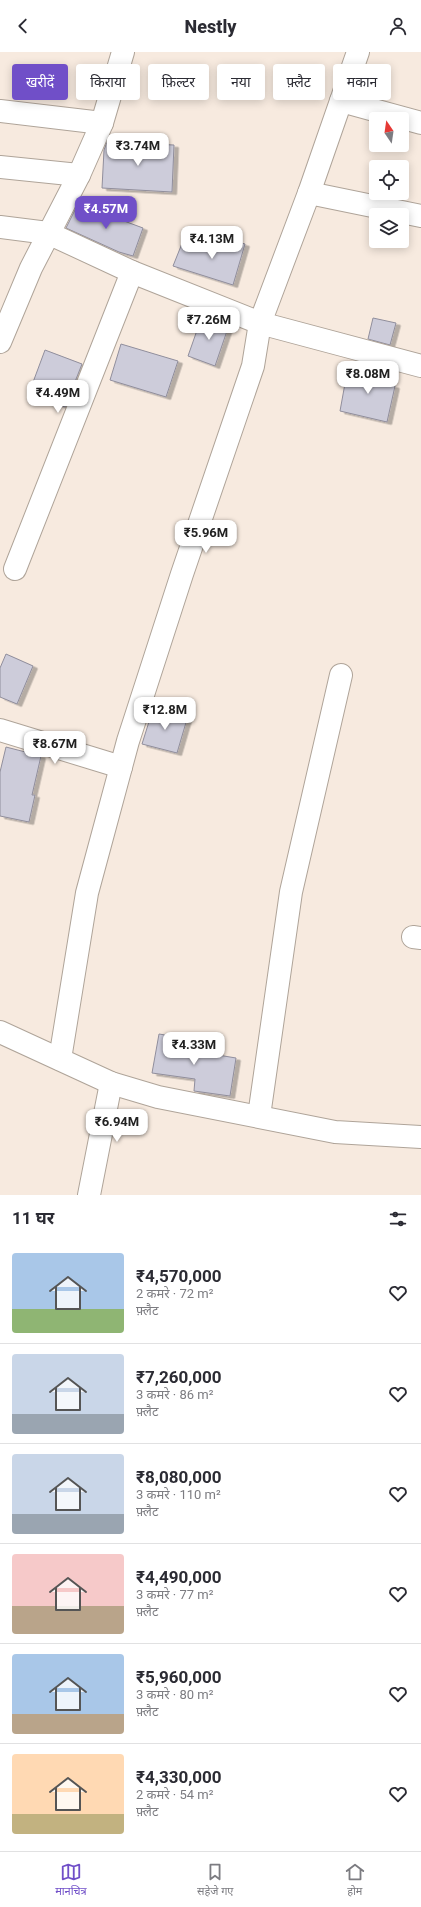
<!DOCTYPE html>
<html lang="hi">
<meta charset="utf-8">
<style>
:root{--surface:#fff;--page:#f7f7f7;--text:#2b2b33;--muted:#7c7c81;--line:#e1e1e2;--accent:#704fc8}
body{margin:0;font-family:Roboto,"Noto Sans Devanagari",sans-serif;background:var(--page);color:var(--text);height:100vh;display:flex;flex-direction:column;font-size:15px;white-space:nowrap}
*{box-sizing:border-box;margin:0}
p{font-size:13px;color:var(--muted)}
.icon{flex:none;width:22px;height:22px;fill:none;stroke:currentColor;stroke-width:2;stroke-linecap:round;stroke-linejoin:round}
.map{position:relative;height:1143px;overflow:hidden}
.sheet{display:flex;flex-direction:column;background:var(--surface);flex:1}
.sheet>*{flex:none}
.banner{position:absolute;left:12px;top:12px;width:397px;height:36px;display:flex;gap:8px}
.needle{width:26px;rotate:347deg}
.tools{position:absolute;left:369px;top:60px;display:grid;gap:8px}
.tools a{display:grid;place-items:center;width:40px;height:40px;border-radius:4px;background:var(--surface);box-shadow:0 2px 10px #0003;font-size:20px}
.price{position:absolute;translate:-50% -34px;padding:0 9px;border-radius:8px;background:#fff;color:#222;font-size:13px;line-height:26px;filter:drop-shadow(0 1px 2px #0008)}
.price::after{content:'';position:absolute;left:50%;top:24px;width:12px;height:9px;margin-left:-6px;background:inherit;clip-path:polygon(0 0,100% 0,50% 100%)}
.price.on{background:var(--accent);color:#fff}
ul{padding:0;list-style:none}
li{display:flex;align-items:center;gap:12px;height:100px;padding:0 12px}
li+li{border-top:1px solid var(--line)}
li span{display:grid;place-items:center;flex:none;width:112px;height:80px;border-radius:4px;color:#555}
li>.icon{margin-inline-start:auto}
span .icon{width:48px;height:48px;fill:#fffc;stroke-width:1}
li b{font-size:17px}
h2{display:flex;justify-content:space-between;align-items:center;height:48px;padding:0 12px;font-size:17px}
.tag{padding:0 14px;border-radius:4px;background:var(--surface);box-shadow:0 2px 10px #0003;font-size:14px;line-height:36px}
.tag.on{background:var(--accent);color:#fff}
header{display:flex;justify-content:space-between;align-items:center;height:52px;padding:0 12px;background:var(--surface);font-size:18px;font-weight:800}
.tab-bar{display:flex;justify-content:space-around;align-items:center;height:56px;border-top:1px solid var(--line);background:var(--surface);font-size:11px;color:var(--muted)}
.tab-bar a{display:grid;justify-items:center;gap:2px}
.tab-bar .on{color:var(--accent)}
.map>svg:first-child{display:block}
</style>
<header><svg class="icon" aria-label="back" viewBox="0 0 24 24"><path d="M15 5l-7 7 7 7"/></svg>Nestly<svg class="icon" aria-label="person" viewBox="0 0 24 24"><circle cx="12" cy="8" r="4"/><path d="M4 21q1-7 8-7t8 7"/></svg></header>
<div class="map">
<svg width="421" height="1143" viewBox="0 0 421 1143">
<defs>
<filter id="shadow"><feDropShadow dx="4.5" dy="2.5" stdDeviation="0" flood-color="#0004"/></filter>
</defs>
<rect width="100%" height="100%" fill="#f7eadf"/>
<g fill="#cdccda" stroke="#908e9c" filter="url(#shadow)">
<path d="M 107,90 L 174,93 L 172,140 L 102,136 L 104,98 Z"/>
<path d="M 78,152 L 143,176 L 133,204 L 119,200 L 66,176 Z"/>
<path d="M 218,184 L 245,192 L 233,233 L 173,214 L 183,189 L 214,200 Z"/>
<path d="M 202,264 L 229,273 L 215,314 L 188,304 Z"/>
<path d="M 373,266 L 396,271 L 390,293 L 368,287 Z"/>
<path d="M 121,292 L 178,309 L 166,345 L 110,328 Z"/>
<path d="M 45,298 L 82,312 L 65,355 L 29,341 Z"/>
<path d="M 362,311 L 384,317 L 381,331 L 395,334 L 387,370 L 340,359 L 346,326 L 357,328 Z"/>
<path d="M 6,602 L 33,614 L 17,652 L 0,645 L 0,616 Z"/>
<path d="M 153,657 L 187,667 L 177,701 L 142,692 Z"/>
<path d="M 6,695 L 41,704 L 32,743 L 35,743 L 29,770 L 0,764 L 0,720 Z"/>
<path d="M 159,982 L 190,987 L 188,998 L 236,1006 L 230,1044 L 194,1039 L 195,1027 L 152,1021 Z"/>
</g>
<g fill="none" stroke-linecap="round" stroke-linejoin="round">
<defs>
<g id="minor">
<path d="M 341,49 L 421,71"/>
<path d="M 0,59 L 102,71"/>
<path d="M 0,115 L 79,123"/>
<path d="M 309,141 L 421,164"/>
<path d="M 0,175 L 48,181 L 132,220 L 260,271 L 421,314"/>
<path d="M 0,290 L 31,216 L 79,123 L 102,71 L 123,0"/>
<path d="M 15,517 L 132,220"/>
<path d="M 0,678 L 121,715"/>
<path d="M 413,885 L 421,886"/>
<path d="M 0,980 L 111,1031 L 158,1045 L 335,1080 L 421,1085"/>
<path d="M 60,1007 L 87,841 L 128,689 L 182,522 L 253,314 L 260,271 L 309,141 L 358,0"/>
<path d="M 259,1064 L 291,840 L 341,623"/>
<path d="M 89,1143 L 111,1031"/>
</g>
</defs>
<use href="#minor" stroke="#afa499" stroke-width="24"/>
<use href="#minor" stroke="#fff" stroke-width="22"/>
</g>
</svg>
<div class="tools">
<a><svg class="needle" viewBox="-14 -14 28 28"><path d="M0-13l5 13h-10z" fill="#e53935"/><path d="M0 13l5-13h-10z" fill="#7c7c81"/></svg></a>
<a><svg class="icon" aria-label="locate" viewBox="0 0 24 24"><circle cx="12" cy="12" r="6"/><path d="M12 2v4M12 18v4M2 12h4M18 12h4"/></svg></a>
<a><svg class="icon" aria-label="layers" viewBox="0 0 24 24"><path d="M12 4l9 5-9 5-9-5zM3 14l9 5 9-5"/></svg></a>
</div>
<b class="price" style="left:138px;top:115px">₹3.74M</b>
<b class="price on" style="left:106px;top:178px">₹4.57M</b>
<b class="price" style="left:212px;top:208px">₹4.13M</b>
<b class="price" style="left:209px;top:289px">₹7.26M</b>
<b class="price" style="left:368px;top:343px">₹8.08M</b>
<b class="price" style="left:58px;top:362px">₹4.49M</b>
<b class="price" style="left:206px;top:502px">₹5.96M</b>
<b class="price" style="left:165px;top:679px">₹12.8M</b>
<b class="price" style="left:55px;top:713px">₹8.67M</b>
<b class="price" style="left:194px;top:1014px">₹4.33M</b>
<b class="price" style="left:117px;top:1091px">₹6.94M</b>
<div class="banner">
<a class="tag on">खरीदें</a>
<a class="tag">किराया</a>
<a class="tag">फ़िल्टर</a>
<a class="tag">नया</a>
<a class="tag">फ़्लैट</a>
<a class="tag">मकान</a>
</div>
</div>
<section class="sheet">
<h2>11 घर<svg class="icon" aria-label="filters" viewBox="0 0 24 24"><path d="M4 7h16M4 17h16"/><circle cx="9" cy="7" r="2"/><circle cx="15" cy="17" r="2"/></svg></h2>
<ul>
<li><span style="background:linear-gradient(#a9c7e8 70%,#8fb573 0)"><svg class="icon" aria-label="home" viewBox="0 0 24 24"><path d="M3 11l9-7 9 7M6 9v11h12V9"/></svg></span><div><b>₹4,570,000</b><p>2 कमरे · 72 m²</p><p>फ़्लैट</p></div><svg class="icon" aria-label="heart" viewBox="0 0 24 24"><path d="M12 20l-8-8c-3-5 5-10 8-4 3-6 11-1 8 4z"/></svg></li>
<li><span style="background:linear-gradient(#c9d6e8 75%,#9aa5b1 0)"><svg class="icon" aria-label="home" viewBox="0 0 24 24"><path d="M3 11l9-7 9 7M6 9v11h12V9"/></svg></span><div><b>₹7,260,000</b><p>3 कमरे · 86 m²</p><p>फ़्लैट</p></div><svg class="icon" aria-label="heart" viewBox="0 0 24 24"><path d="M12 20l-8-8c-3-5 5-10 8-4 3-6 11-1 8 4z"/></svg></li>
<li><span style="background:linear-gradient(#c9d6e8 75%,#9aa5b1 0)"><svg class="icon" aria-label="home" viewBox="0 0 24 24"><path d="M3 11l9-7 9 7M6 9v11h12V9"/></svg></span><div><b>₹8,080,000</b><p>3 कमरे · 110 m²</p><p>फ़्लैट</p></div><svg class="icon" aria-label="heart" viewBox="0 0 24 24"><path d="M12 20l-8-8c-3-5 5-10 8-4 3-6 11-1 8 4z"/></svg></li>
<li><span style="background:linear-gradient(#f6c9c9 65%,#b9a48a 0)"><svg class="icon" aria-label="home" viewBox="0 0 24 24"><path d="M3 11l9-7 9 7M6 9v11h12V9"/></svg></span><div><b>₹4,490,000</b><p>3 कमरे · 77 m²</p><p>फ़्लैट</p></div><svg class="icon" aria-label="heart" viewBox="0 0 24 24"><path d="M12 20l-8-8c-3-5 5-10 8-4 3-6 11-1 8 4z"/></svg></li>
<li><span style="background:linear-gradient(#a9c7e8 75%,#b9a48a 0)"><svg class="icon" aria-label="home" viewBox="0 0 24 24"><path d="M3 11l9-7 9 7M6 9v11h12V9"/></svg></span><div><b>₹5,960,000</b><p>3 कमरे · 80 m²</p><p>फ़्लैट</p></div><svg class="icon" aria-label="heart" viewBox="0 0 24 24"><path d="M12 20l-8-8c-3-5 5-10 8-4 3-6 11-1 8 4z"/></svg></li>
<li><span style="background:linear-gradient(#ffd9b3 75%,#c2b280 0)"><svg class="icon" aria-label="home" viewBox="0 0 24 24"><path d="M3 11l9-7 9 7M6 9v11h12V9"/></svg></span><div><b>₹4,330,000</b><p>2 कमरे · 54 m²</p><p>फ़्लैट</p></div><svg class="icon" aria-label="heart" viewBox="0 0 24 24"><path d="M12 20l-8-8c-3-5 5-10 8-4 3-6 11-1 8 4z"/></svg></li>
</ul>
</section>
<nav class="tab-bar">
<a class="on"><svg class="icon" aria-label="map" viewBox="0 0 24 24"><path d="M3 6l6-2 6 2 6-2v14l-6 2-6-2-6 2zM9 4v14M15 6v14"/></svg>मानचित्र</a>
<a><svg class="icon" aria-label="saved" viewBox="0 0 24 24"><path d="M7 4h10v16l-5-4-5 4z"/></svg>सहेजे गए</a>
<a><svg class="icon" aria-label="home" viewBox="0 0 24 24"><path d="M3 11l9-7 9 7M6 9v11h12V9"/></svg>होम</a>
</nav>
